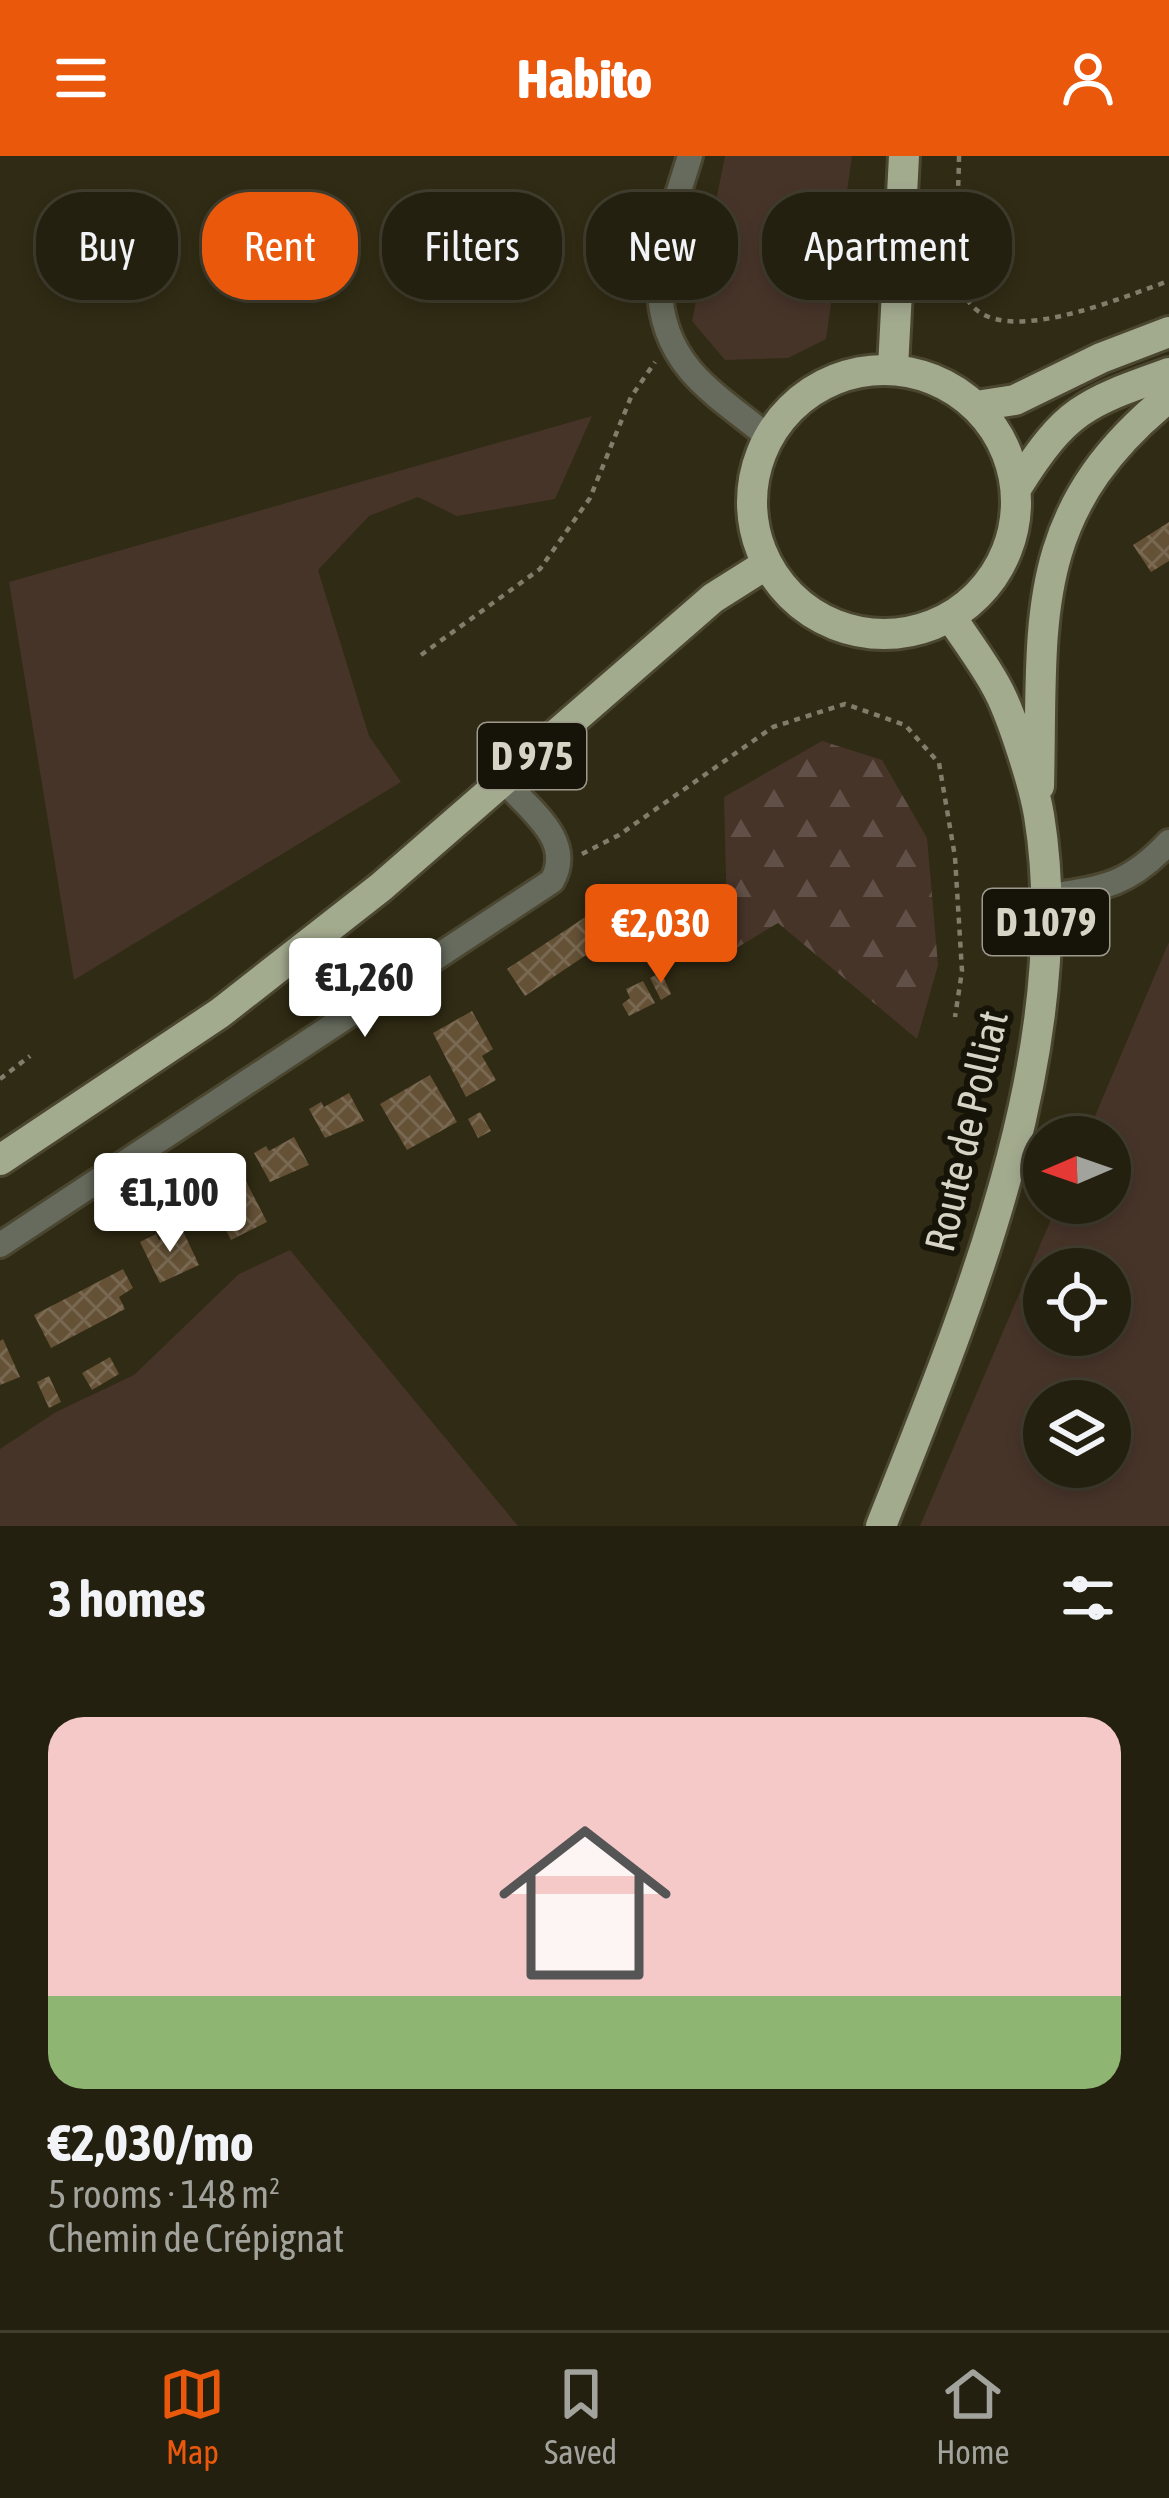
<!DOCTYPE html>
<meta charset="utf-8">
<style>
:root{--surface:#24200f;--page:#302d1d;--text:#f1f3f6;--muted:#a3a39e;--line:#413e2f;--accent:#ea580c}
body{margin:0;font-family:"Asap Condensed",sans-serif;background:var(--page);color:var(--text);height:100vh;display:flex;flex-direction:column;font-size:45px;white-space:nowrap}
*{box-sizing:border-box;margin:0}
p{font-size:39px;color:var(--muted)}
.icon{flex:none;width:66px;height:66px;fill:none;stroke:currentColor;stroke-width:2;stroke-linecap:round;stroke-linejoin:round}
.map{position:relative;height:1370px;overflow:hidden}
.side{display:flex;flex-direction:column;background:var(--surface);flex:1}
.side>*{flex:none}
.banner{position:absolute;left:36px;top:36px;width:1098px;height:108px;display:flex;gap:24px}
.needle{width:78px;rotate:268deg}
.controls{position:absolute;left:1023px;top:960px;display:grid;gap:24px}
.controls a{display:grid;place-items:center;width:108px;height:108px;border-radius:50%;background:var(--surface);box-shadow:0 6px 18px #0003,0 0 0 3px var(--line);font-size:60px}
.price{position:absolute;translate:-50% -102px;padding:0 27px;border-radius:12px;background:#fff;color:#222;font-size:39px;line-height:78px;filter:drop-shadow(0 3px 6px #0008)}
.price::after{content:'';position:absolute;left:50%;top:72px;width:36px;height:27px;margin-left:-18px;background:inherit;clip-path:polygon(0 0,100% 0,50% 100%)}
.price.on{background:var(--accent);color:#fff}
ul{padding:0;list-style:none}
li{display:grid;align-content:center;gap:24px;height:636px;padding:0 48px}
li span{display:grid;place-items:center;height:372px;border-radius:36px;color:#555}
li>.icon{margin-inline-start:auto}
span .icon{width:216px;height:216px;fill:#fffc;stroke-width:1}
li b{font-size:51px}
h2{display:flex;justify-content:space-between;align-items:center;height:144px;padding:0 48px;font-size:51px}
.pill{padding:0 42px;border-radius:48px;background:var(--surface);box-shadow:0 6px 18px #0003,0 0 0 3px var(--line);font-size:42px;line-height:108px}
.pill.on{background:var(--accent);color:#fff}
header{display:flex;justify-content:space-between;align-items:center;height:156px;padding:0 48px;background:var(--accent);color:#fff;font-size:54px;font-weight:800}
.dock{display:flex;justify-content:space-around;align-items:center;height:168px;border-top:3px solid var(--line);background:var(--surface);font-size:33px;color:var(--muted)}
.dock a{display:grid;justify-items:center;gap:6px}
.dock .on{color:var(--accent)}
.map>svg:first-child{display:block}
</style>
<header><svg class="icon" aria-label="menu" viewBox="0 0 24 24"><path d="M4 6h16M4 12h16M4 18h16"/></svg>Habito<svg class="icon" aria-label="person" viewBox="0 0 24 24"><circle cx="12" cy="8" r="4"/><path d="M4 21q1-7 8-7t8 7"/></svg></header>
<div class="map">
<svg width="1169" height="1370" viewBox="0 0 1169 1370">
<defs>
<pattern id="forest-firs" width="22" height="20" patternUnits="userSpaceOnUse" patternTransform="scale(3)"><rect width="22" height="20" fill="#473429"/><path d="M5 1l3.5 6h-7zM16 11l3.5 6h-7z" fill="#615047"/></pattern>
<pattern id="building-cross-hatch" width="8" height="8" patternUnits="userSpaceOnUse" patternTransform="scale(3)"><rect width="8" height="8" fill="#645136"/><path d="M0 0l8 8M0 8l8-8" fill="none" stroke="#796952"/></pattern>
</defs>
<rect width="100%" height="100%" fill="#302b14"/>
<g fill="#473429" fill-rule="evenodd">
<path d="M 725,0 L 852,0 L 826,183 L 788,202 L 725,204 L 692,165 Z"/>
<path d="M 592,260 L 555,343 L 457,360 L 418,341 L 369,360 L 318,414 L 369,580 L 401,626 L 74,824 L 9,426 Z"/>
<path d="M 1169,786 L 1169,1370 L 920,1370 L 1058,1047 L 1110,1047 L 1110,981 L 1086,981 ZM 1110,1113 L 1110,1179 L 1044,1179 L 1044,1113 ZM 1110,1245 L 1110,1311 L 1044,1311 L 1044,1245 Z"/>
<path d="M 290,1094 L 518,1370 L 0,1370 L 0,1293 L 56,1256 L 134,1219 L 239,1118 Z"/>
</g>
<path fill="url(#forest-firs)" d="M 822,585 L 882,604 L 927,682 L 938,809 L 917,883 L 778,767 L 728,797 L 724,641 Z"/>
<g fill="url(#building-cross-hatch)">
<path d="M 1169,366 L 1169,405 L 1151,416 L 1133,389 Z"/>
<path d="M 605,748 L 622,775 L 525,840 L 507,813 Z"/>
<path d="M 661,816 L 671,838 L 661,844 L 650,822 Z"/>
<path d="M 643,825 L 655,847 L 629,860 L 622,848 L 630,842 L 626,833 Z"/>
<path d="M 472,855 L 493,893 L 482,900 L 496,924 L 466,941 L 433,877 Z"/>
<path d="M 430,919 L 457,966 L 407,994 L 380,948 Z"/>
<path d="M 349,937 L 364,965 L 325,982 L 309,953 L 321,946 L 324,951 Z"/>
<path d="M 480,956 L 491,975 L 478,982 L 468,963 Z"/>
<path d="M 294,981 L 309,1009 L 270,1026 L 254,997 L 266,990 L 269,995 Z"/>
<path d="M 233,1000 L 267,1066 L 231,1084 L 197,1018 Z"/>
<path d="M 182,1073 L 199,1109 L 160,1127 L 140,1086 L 156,1078 L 159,1084 Z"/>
<path d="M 123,1113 L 133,1132 L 119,1141 L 125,1153 L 51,1192 L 34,1159 Z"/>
<path d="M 3,1183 L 20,1221 L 0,1229 L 0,1185 Z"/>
<path d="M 110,1201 L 119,1218 L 92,1234 L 82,1217 Z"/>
<path d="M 49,1220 L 61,1246 L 49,1252 L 37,1226 Z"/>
</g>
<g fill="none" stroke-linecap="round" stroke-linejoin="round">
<defs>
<g id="minor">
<path d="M 690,0 C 668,72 635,148 690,214 C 711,239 743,260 768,281"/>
<path d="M 1048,740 C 1104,732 1129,729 1169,686"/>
<path d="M 0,1089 L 552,725 C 575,685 530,654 504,625"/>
</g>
<g id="primary">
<path d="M 893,212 L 904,0"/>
<circle cx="884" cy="346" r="132"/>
<path d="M 976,250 L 1015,244 L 1101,202 L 1169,176"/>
<path d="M 1017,331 C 1066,253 1085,247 1169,217"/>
<path d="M 1039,630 C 1043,463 1026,357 1169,241"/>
<path d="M 0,1004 L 220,857 L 381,731 L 713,442 L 767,408"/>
<path d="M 881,1370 C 966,1155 1077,894 1039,659 C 1034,629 1011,556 996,530 C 983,506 966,484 951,461"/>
</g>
</defs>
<use href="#minor" stroke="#4b4630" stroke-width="30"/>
<use href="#primary" stroke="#4b4630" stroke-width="36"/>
<g stroke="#817d6b" stroke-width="4.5" stroke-dasharray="6 6" stroke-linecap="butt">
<path d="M 959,0 C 959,33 951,120 969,146 C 1003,194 1124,140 1169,125"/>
<path d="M 421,499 L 540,413 L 590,342 L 631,241 L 655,206"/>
<path d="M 582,698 L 619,679 L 773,571 L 845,548 L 905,569 L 939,607 L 955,701 L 962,815 L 955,861"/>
<path d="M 0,923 L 30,900"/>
</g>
<use href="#minor" stroke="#676b5d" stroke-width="24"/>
<use href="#primary" stroke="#a3ab8f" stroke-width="30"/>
</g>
<g text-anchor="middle" stroke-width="12" stroke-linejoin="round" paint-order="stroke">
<g fill="#161309" stroke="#9d9a8d" stroke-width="3">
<rect x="478" y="567" width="108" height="66" rx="9"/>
<rect x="983" y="733" width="126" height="66" rx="9"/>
</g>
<g font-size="39" font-weight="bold" fill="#d7d4c6">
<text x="532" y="614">D 975</text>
<text x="1046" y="780">D 1079</text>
</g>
<g font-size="42" fill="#d7d4c6" stroke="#161309">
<text transform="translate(966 975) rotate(-77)" y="15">Route de Polliat</text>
</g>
</g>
</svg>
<div class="controls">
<a><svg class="needle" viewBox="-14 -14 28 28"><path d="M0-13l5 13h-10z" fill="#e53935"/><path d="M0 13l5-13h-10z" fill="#a3a39e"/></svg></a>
<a><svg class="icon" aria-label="locate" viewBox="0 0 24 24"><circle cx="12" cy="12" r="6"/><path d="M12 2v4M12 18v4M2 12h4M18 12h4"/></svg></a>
<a><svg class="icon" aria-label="layers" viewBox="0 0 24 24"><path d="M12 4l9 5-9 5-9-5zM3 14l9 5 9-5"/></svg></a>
</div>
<b class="price on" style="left:661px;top:830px">€2,030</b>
<b class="price" style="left:365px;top:884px">€1,260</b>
<b class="price" style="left:170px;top:1099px">€1,100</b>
<div class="banner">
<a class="pill">Buy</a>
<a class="pill on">Rent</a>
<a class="pill">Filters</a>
<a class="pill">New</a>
<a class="pill">Apartment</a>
</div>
</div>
<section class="side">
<h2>3 homes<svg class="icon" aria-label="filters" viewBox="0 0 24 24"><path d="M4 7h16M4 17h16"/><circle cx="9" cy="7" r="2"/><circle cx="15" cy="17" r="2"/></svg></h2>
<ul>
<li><span style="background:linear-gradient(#f6c9c9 75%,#8fb573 0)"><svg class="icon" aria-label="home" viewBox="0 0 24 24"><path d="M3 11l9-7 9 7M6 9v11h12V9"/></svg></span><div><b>€2,030/mo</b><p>5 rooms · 148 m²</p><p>Chemin de Crépignat</p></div></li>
</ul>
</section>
<nav class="dock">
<a class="on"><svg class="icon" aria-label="map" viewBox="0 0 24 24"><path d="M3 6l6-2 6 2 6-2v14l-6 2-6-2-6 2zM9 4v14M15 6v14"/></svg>Map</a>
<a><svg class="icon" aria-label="saved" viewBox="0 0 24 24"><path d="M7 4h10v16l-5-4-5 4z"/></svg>Saved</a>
<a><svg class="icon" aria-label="home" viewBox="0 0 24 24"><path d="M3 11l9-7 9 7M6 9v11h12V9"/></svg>Home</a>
</nav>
